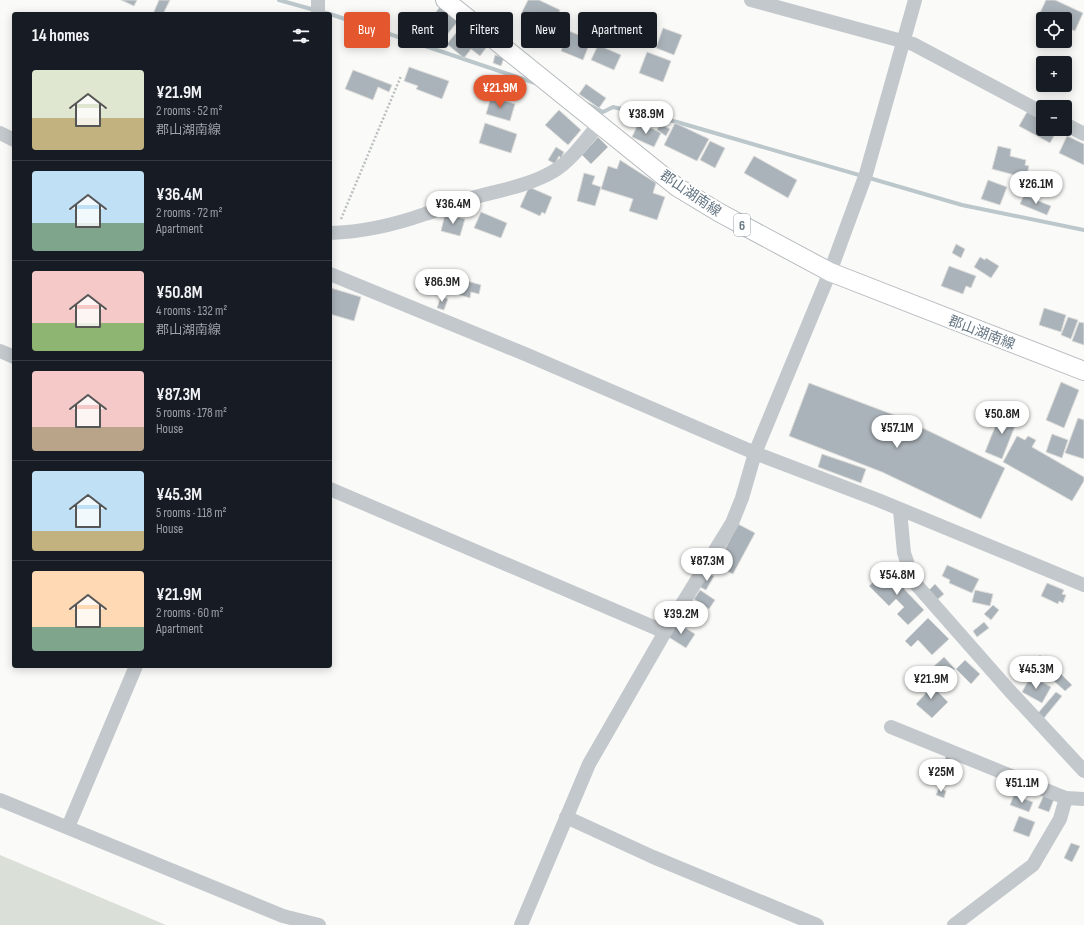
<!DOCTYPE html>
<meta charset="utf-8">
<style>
:root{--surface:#171b24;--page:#20242c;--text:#f1f3f6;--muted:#9ea1a6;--line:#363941;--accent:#e4572e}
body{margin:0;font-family:"Sofia Sans Condensed","Noto Sans JP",sans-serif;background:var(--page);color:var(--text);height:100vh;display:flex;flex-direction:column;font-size:15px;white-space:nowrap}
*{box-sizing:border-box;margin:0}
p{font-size:13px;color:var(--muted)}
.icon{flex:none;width:22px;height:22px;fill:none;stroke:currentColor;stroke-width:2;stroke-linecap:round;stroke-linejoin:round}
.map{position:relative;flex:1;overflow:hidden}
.details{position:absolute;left:12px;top:12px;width:320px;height:656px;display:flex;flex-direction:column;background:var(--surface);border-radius:4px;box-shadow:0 2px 10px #0003}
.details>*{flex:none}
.guide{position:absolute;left:344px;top:12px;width:380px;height:36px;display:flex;gap:8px}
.tools{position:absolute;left:1036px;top:12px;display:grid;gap:8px}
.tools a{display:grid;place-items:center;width:36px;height:36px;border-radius:4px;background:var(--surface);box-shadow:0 2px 10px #0003;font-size:20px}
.price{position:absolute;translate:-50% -34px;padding:0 9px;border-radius:14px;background:#fff;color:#222;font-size:13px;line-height:26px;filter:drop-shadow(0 1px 2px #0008)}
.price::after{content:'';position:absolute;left:50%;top:24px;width:12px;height:9px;margin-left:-6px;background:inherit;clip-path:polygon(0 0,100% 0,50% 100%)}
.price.current{background:var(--accent);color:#fff}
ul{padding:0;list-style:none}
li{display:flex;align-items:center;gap:12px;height:100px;padding:0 20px}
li+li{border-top:1px solid var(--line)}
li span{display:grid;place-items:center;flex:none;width:112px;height:80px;border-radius:4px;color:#555}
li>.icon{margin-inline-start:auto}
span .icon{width:48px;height:48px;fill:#fffc;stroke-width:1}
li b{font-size:17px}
h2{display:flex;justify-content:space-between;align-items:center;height:48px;padding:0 20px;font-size:17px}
.pill{padding:0 14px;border-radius:4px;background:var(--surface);box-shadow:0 2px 10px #0003;font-size:14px;line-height:36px}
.pill.current{background:var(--accent);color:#fff}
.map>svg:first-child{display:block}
</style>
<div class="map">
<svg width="1084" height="925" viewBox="0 0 1084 925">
<rect width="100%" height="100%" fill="#fafaf8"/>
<path fill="#dadfd7" d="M 0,855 L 166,925 L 0,925 Z"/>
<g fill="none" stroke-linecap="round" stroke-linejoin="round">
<g stroke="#bbc7cb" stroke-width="4">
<path d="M 279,0 L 329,14"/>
<path d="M 330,14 L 538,84"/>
<path d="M 587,104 L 603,112 L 613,107 L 677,122 L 962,205 L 1084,230"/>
</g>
</g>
<g fill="#aab3b9" stroke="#dcdcda">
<path d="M 121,0 L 137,0 L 134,6 Z"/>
<path d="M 159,0 L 170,0 L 163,14 L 153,14 Z"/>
<path d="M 528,0 L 539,0 L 560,10 L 551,28 L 521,14 Z"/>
<path d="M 1046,0 L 1055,0 L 1083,13 L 1075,31 L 1065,27 L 1065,19 L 1048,19 L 1039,15 Z"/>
<path d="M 440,7 L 458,21 L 446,36 L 428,22 Z"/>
<path d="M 460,28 L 486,48 L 480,56 L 471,49 L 464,58 L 447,44 Z"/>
<path d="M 663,28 L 682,35 L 674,55 L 656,48 Z"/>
<path d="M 569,31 L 591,40 L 583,60 L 561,51 Z"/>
<path d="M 598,45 L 621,55 L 614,70 L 591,60 Z"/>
<path d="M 647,52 L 671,61 L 663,82 L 639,73 Z"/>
<path d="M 495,55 L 504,58 L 501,66 L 493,63 Z"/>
<path d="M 409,67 L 449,81 L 442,99 L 416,89 L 418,86 L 404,81 Z"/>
<path d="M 353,70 L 392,85 L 389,92 L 378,87 L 373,100 L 345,89 Z"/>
<path d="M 586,84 L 606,98 L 599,108 L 579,94 Z"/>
<path d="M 491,97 L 515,104 L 510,121 L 486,114 Z"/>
<path d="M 559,110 L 581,130 L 568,145 L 545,125 Z"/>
<path d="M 1027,112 L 1043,120 L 1043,129 L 1058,129 L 1050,143 L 1019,126 Z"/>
<path d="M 639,122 L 661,133 L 654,147 L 632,137 Z"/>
<path d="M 485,123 L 517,134 L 511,153 L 479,143 Z"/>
<path d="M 675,123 L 709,139 L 697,161 L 664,145 Z"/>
<path d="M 660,124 L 670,129 L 666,136 L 657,130 Z"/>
<path d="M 1067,136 L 1084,144 L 1084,165 L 1059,153 Z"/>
<path d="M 598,137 L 608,147 L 591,164 L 582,155 Z"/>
<path d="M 710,141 L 725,148 L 715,168 L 700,160 Z"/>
<path d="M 998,146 L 1011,149 L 1010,156 L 1026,160 L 1025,165 L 1029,166 L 1026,178 L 992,169 Z"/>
<path d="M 556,147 L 564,152 L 561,158 L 559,156 L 555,164 L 548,160 Z"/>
<path d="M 754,156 L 797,180 L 788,198 L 744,173 Z"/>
<path d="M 620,160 L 656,183 L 653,193 L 665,197 L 657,220 L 629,211 L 633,199 L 601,189 L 608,166 L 617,169 Z"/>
<path d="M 584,173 L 595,176 L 592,184 L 601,187 L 595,206 L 577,201 Z"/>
<path d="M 988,180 L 1007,187 L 1000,205 L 981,199 Z"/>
<path d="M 529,187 L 552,197 L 545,214 L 542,212 L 540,216 L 520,207 Z"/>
<path d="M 1024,195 L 1051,206 L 1047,215 L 1020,204 Z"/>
<path d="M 481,212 L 507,223 L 501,238 L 474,228 Z"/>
<path d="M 445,214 L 465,219 L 460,236 L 441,231 Z"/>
<path d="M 956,244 L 965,249 L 961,258 L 952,253 Z"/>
<path d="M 980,257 L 985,260 L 986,258 L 999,266 L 991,278 L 974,267 Z"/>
<path d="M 949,266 L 976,276 L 971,288 L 966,286 L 963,294 L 941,286 Z"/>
<path d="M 421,271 L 445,278 L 441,293 L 431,290 L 430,294 L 416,290 Z"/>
<path d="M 457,278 L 481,285 L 479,294 L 471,292 L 470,298 L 453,293 Z"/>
<path d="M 331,288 L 361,297 L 354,321 L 330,314 Z"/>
<path d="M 441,296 L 448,299 L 444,310 L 437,308 Z"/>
<path d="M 1044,308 L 1066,315 L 1061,332 L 1039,325 Z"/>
<path d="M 1068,317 L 1078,320 L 1071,339 L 1061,335 Z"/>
<path d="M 1079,322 L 1084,323 L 1084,345 L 1072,341 Z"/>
<path d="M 1061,382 L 1079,390 L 1064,428 L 1046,420 Z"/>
<path d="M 809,383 L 902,418 L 1005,468 L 981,519 L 882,472 L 789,436 Z"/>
<path d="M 1001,412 L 1018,418 L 1002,459 L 985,452 Z"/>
<path d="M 1078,418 L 1084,420 L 1084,459 L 1065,453 Z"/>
<path d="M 1052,434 L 1068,440 L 1062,458 L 1046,452 Z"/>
<path d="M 1017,436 L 1025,440 L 1028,436 L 1036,440 L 1032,447 L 1084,477 L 1084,481 L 1072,501 L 1003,462 Z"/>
<path d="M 822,454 L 866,469 L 861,483 L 818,467 Z"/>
<path d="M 738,524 L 755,533 L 733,574 L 716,566 Z"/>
<path d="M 947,565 L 979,579 L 972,593 L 949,583 L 950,580 L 942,576 Z"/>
<path d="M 885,571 L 896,582 L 900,578 L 907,586 L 904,589 L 924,610 L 908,625 L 897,614 L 904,607 L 896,599 L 889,606 L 869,586 Z"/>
<path d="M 708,573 L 714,576 L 706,590 L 700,587 Z"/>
<path d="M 1047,583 L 1064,590 L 1062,594 L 1066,595 L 1063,603 L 1059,601 L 1058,604 L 1041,596 Z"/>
<path d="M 935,584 L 944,594 L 937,600 L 929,590 Z"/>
<path d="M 700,590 L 715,600 L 709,609 L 694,599 Z"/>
<path d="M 975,590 L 993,594 L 990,606 L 972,602 Z"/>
<path d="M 694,602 L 705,610 L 699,619 L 688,611 Z"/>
<path d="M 993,605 L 999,610 L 991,620 L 984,614 Z"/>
<path d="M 928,618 L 949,639 L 932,655 L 918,640 L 911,647 L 905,641 Z"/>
<path d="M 676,622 L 695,634 L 686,648 L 667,636 Z"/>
<path d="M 984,622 L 989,628 L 977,637 L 973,631 Z"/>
<path d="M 1040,655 L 1054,669 L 1047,675 L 1033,662 Z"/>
<path d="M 944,657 L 955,669 L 942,680 L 932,668 Z"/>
<path d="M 965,660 L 980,674 L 971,684 L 956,669 Z"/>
<path d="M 1061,674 L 1072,685 L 1065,691 L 1054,681 Z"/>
<path d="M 1031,676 L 1051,687 L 1042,703 L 1022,692 Z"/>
<path d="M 924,678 L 948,702 L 932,718 L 916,704 L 927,692 L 919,684 Z"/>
<path d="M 1056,692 L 1062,696 L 1044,718 L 1038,713 Z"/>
<path d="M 947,754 L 958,758 L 953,773 L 941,769 Z"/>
<path d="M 939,788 L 946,791 L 944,798 L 936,795 Z"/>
<path d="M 1014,795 L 1033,802 L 1029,812 L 1010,805 Z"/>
<path d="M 1044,795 L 1054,799 L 1049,812 L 1038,808 Z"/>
<path d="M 1019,816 L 1035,822 L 1029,837 L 1013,831 Z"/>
<path d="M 1071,843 L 1080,846 L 1072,862 L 1064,858 Z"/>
</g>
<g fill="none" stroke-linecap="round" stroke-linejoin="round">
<defs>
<path id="major" d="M 445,0 L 677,187 L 720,213 L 830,272 L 1084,371"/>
</defs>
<use href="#major" stroke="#b5babe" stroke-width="20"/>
<path stroke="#bbbfc2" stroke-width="2.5" stroke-dasharray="2 2" stroke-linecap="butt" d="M 341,219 L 401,76"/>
<g stroke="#c3c8cc" stroke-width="14">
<path d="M 751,0 L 913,44 L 1043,113"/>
<path d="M 318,14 L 318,0"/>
<path d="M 1065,124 L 1084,134"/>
<path d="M 0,133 L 14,140"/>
<path d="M 330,233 C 362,232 394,225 425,214 C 438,210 451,204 465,200 C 494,191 527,187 554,171 C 572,160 586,139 600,123"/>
<path d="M 330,274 L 525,354 L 755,453 L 830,272 L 866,174 L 915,0"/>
<path d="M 0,351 L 14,357"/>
<path d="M 330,489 L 665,632"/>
<path d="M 900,510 L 904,553 L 914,582 L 1009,690 L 1084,771"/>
<path d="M 891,727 L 1058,795 L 1066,798 L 1084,799"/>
<path d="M 0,800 L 283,916 L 319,925"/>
<path d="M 566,817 L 653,857 L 817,925"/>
<path d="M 68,827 L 136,666"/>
<path d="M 521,925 L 589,764 L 665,632 L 732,523 L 742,498 L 755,453 L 878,500 L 1084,585"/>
<path d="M 954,925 L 1033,865 L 1060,819 L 1066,798"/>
</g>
<use href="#major" stroke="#fff" stroke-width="18"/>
</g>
<g text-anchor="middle" stroke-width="4" stroke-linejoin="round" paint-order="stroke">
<rect fill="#fff" stroke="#939fa8" stroke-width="1" x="734" y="214" width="16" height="22" rx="3"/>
<g font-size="13" font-weight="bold" fill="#657683">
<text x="742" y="230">6</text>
</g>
<g font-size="14" fill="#657683" stroke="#fff">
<text transform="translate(691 193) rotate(34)" y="5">郡山湖南線</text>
<text transform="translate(982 332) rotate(21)" y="5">郡山湖南線</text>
</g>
</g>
</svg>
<div class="tools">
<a><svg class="icon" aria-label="locate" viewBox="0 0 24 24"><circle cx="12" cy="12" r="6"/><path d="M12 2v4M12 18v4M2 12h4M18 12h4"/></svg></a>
<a>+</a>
<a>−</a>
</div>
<b class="price current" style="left:500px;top:109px">¥21.9M</b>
<b class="price" style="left:646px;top:135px">¥38.9M</b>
<b class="price" style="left:1036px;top:205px">¥26.1M</b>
<b class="price" style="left:453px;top:225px">¥36.4M</b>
<b class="price" style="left:442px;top:303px">¥86.9M</b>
<b class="price" style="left:1002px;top:435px">¥50.8M</b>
<b class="price" style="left:897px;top:449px">¥57.1M</b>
<b class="price" style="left:707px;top:582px">¥87.3M</b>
<b class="price" style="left:897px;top:596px">¥54.8M</b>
<b class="price" style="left:681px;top:635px">¥39.2M</b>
<b class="price" style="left:1036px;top:690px">¥45.3M</b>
<b class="price" style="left:931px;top:700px">¥21.9M</b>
<b class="price" style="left:941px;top:793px">¥25M</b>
<b class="price" style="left:1022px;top:804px">¥51.1M</b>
<div class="guide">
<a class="pill current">Buy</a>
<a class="pill">Rent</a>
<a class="pill">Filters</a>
<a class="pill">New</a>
<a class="pill">Apartment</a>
</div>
<section class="details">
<h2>14 homes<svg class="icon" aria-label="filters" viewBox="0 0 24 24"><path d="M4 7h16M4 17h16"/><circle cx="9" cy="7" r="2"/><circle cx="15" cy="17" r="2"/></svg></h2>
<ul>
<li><span style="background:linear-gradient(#dfe7d0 60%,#c2b280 0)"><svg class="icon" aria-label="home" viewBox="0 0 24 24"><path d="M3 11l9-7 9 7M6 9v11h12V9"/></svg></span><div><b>¥21.9M</b><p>2 rooms · 52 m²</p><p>郡山湖南線</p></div></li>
<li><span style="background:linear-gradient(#bfe0f5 65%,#7fa58c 0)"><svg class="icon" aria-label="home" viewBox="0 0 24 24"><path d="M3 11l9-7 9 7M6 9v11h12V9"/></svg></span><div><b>¥36.4M</b><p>2 rooms · 72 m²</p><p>Apartment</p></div></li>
<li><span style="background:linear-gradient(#f6c9c9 65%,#8fb573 0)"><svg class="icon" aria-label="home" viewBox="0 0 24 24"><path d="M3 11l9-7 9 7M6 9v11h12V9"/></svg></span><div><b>¥50.8M</b><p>4 rooms · 132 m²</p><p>郡山湖南線</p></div></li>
<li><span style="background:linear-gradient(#f6c9c9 70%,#b9a48a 0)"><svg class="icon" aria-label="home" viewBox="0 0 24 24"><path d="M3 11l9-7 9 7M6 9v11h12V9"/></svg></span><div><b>¥87.3M</b><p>5 rooms · 178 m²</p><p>House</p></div></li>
<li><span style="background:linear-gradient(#bfe0f5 75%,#c2b280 0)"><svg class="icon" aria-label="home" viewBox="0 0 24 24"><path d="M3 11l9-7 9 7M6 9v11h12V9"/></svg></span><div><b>¥45.3M</b><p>5 rooms · 118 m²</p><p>House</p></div></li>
<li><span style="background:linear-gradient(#ffd9b3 70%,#7fa58c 0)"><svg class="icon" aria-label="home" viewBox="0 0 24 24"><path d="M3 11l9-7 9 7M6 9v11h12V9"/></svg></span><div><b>¥21.9M</b><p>2 rooms · 60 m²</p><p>Apartment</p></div></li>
</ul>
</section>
</div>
